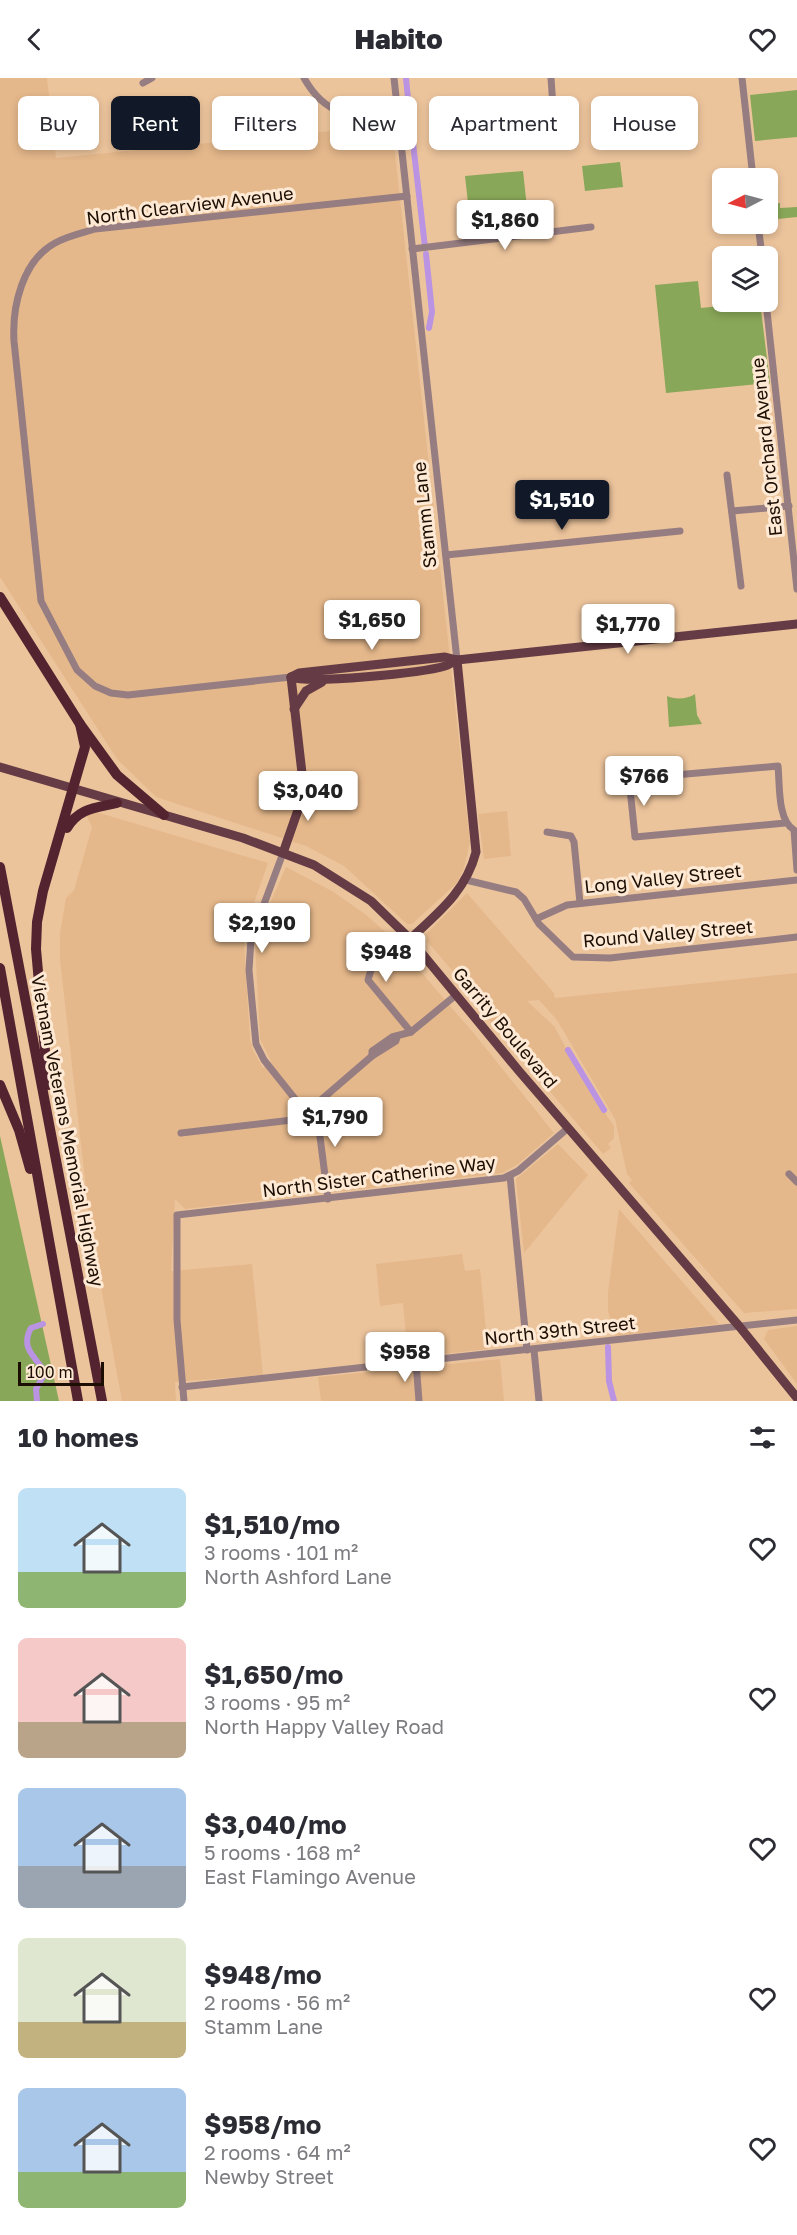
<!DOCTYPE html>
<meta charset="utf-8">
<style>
:root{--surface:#fff;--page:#f7f7f7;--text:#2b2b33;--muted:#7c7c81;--accent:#111827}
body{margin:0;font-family:"Golos Text",sans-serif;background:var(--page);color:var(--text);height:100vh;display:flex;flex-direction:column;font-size:22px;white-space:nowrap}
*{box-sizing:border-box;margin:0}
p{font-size:20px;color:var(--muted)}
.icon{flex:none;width:33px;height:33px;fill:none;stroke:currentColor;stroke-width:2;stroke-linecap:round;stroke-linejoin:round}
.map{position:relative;height:1323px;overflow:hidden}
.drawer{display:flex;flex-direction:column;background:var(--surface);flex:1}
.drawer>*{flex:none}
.guide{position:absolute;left:18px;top:18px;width:762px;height:54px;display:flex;gap:12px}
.needle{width:39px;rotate:264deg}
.tools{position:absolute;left:712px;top:90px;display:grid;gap:12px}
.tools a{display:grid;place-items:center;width:66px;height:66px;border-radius:9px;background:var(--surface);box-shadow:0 3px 9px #0003;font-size:30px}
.scale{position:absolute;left:18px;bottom:15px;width:86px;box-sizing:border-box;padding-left:6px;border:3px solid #1c0e02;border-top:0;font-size:16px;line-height:21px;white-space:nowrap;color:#1c0e02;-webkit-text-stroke:4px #fee9d5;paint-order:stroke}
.price{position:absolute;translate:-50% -51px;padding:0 14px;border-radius:6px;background:#fff;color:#222;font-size:20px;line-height:39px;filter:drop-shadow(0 2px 3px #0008)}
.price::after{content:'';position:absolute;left:50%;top:36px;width:18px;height:14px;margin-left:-9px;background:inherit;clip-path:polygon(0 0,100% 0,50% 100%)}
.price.on{background:var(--accent);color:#fff}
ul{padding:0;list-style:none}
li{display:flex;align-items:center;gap:18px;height:150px;padding:0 18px}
li span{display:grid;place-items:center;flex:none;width:168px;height:120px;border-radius:9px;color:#555}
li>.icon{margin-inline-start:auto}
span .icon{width:72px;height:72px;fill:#fffc;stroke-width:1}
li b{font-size:26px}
h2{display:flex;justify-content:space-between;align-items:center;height:72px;padding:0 18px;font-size:26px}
.chip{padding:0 21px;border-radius:9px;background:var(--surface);box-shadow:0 3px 9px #0003;font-size:21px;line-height:54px}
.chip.on{background:var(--accent);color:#fff}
header{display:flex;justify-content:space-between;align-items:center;height:78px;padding:0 18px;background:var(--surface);font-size:27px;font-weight:800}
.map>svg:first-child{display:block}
</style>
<header><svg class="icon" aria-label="back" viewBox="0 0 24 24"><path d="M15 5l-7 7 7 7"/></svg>Habito<svg class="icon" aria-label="heart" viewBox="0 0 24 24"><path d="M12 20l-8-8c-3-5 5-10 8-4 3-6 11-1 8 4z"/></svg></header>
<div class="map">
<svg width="797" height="1323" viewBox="0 0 797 1323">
<rect width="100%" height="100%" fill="#ecc49c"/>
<g fill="#e5b88b">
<path d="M 0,0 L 47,0 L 56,80 L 392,47 L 470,764 L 464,790 L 457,805 L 412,846 L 407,846 L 344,788 L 306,768 L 156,719 L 117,681 L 0,499 Z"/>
<path d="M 507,733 L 511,778 L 484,781 L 478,736 Z"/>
<path d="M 96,734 L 268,785 L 246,848 L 244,864 L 250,961 L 253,972 L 263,990 L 271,983 L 260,961 L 255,866 L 258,852 L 286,789 L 332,813 L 365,836 L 390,858 L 476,958 L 554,1055 L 517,1087 L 502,1095 L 185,1131 L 175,1121 L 171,1193 L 252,1186 L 263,1297 L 175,1304 L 176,1323 L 122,1323 L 91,1155 L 60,882 L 60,855 L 66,820 L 74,812 L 92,749 L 86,737 Z"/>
<path d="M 467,815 L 554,915 L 555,920 L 797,895 L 797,1231 L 744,1235 L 629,1105 L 632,1102 L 627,1096 L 615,1041 L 557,942 L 539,922 L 527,923 L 554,948 L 588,1011 L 614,1048 L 614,1060 L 608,1066 L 611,1070 L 603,1076 L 469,918 L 455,896 L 427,863 L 426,856 Z"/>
<path d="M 558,1066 L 588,1097 L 524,1175 L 516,1101 Z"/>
<path d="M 619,1131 L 719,1246 L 615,1258 L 608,1233 L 608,1214 Z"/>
<path d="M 462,1176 L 465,1193 L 480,1191 L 488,1271 L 408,1280 L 403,1225 L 380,1228 L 376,1186 Z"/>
<path d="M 797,1248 L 797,1306 L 764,1261 L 768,1252 Z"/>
<path d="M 500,1281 L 504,1323 L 321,1323 L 318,1299 Z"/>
</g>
<g fill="#89a758">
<path d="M 797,12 L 797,59 L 755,63 L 750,17 Z"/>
<path d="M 620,84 L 623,109 L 585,113 L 582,88 Z"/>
<path d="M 523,93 L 530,157 L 508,159 L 504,129 L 469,134 L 465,98 Z"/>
<path d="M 780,125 L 780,130 L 797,129 L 797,139 L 768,142 L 768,126 Z"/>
<path d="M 698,203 L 701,230 L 760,224 L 770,305 L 666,315 L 655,207 Z"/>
<path d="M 695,616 L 697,637 L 702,646 L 669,649 L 667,618 C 675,622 688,621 695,616 Z"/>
<path d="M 0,1058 L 59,1323 L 0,1323 Z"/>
</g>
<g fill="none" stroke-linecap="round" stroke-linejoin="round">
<g stroke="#ba93e2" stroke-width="6">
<path d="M 406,0 L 409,31"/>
<path d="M 410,39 L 425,169"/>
<path d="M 426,176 L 432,234 L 429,250"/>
<path d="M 568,972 L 604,1032"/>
<path d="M 608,1269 L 609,1303 L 614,1323"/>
<path d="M 37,1323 L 36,1311 L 45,1295 C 38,1280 19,1272 31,1250 L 43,1246"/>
</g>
<g stroke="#967d81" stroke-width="7">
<path d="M 304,0 C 329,44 354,36 398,32"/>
<path d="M 394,0 L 457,582"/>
<path d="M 551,0 L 554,43"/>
<path d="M 742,0 L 753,100"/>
<path d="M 143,5 L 152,0"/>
<path d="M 758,146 L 762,178"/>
<path d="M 412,171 L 591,149"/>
<path d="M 766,224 L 797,511"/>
<path d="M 727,397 L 741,508"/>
<path d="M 732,433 L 789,428"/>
<path d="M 446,477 L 680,453"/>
<path d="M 291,599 L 128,617 L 111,615 L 95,608 L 77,592 L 41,523 L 14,263 C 12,229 22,183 55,165 C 67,158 82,155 95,151 L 407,118"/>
<path d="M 785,745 L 635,759 L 629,701 L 778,688 C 780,706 777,742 794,752 L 797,792"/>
<path d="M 547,754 L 571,758 L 574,764 L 580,825"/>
<path d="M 283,775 L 251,861 L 249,892 L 256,966 L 264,982 L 319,1051 L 328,1121"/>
<path d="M 466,802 L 516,814 L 524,821 L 539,846 L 573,879 L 610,880 L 797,859"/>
<path d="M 536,841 L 567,827 L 797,802"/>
<path d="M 410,861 L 371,892 L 368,902 L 411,954"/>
<path d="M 372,978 L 372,973 L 392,959 L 411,954 L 456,917"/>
<path d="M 181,1055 L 292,1042 L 307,1034 L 372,978 L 396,963 L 397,959"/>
<path d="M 789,1096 L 797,1104"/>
<path d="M 510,1098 L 527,1272"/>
<path d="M 534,1272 L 539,1323"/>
<path d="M 416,1284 L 419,1323"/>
<path d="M 182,1309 L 797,1242"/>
<path d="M 184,1323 L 177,1242 L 177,1137 L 504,1100 L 518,1093 L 568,1050"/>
</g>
<g stroke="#653c45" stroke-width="9">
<path d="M 291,599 L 299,595 L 445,579 L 457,582 L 797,546"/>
<path d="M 291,599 C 310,606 422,595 445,588 C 449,587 453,584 457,582"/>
<path d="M 294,631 L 306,613 L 322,604"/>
<path d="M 0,689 L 243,760 L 314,787 L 371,823 L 410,861 L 519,993 L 739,1248 L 797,1320"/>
<path d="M 283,775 L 298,732 L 303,704 L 291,599"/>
<path d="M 410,861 C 439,834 466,813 476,774 L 457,582"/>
</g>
<g stroke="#532430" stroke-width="10">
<path d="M 0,519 L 80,646 L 117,697 L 164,737"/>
<path d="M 67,750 C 79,730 96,730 117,725"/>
<path d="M 0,789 L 102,1323"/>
<path d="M 0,890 L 78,1323"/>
<path d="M 0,1007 L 19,1052 L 30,1091"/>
<path d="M 48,1007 L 36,871 L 37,844 L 43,813 L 85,669 L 80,646"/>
</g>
</g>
<g text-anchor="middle" stroke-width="6" stroke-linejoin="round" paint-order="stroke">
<g font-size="18" fill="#1c0e02" stroke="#fee9d5">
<text transform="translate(190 128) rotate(-7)" y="6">North Clearview Avenue</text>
<text transform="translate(767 369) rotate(-96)" y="6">East Orchard Avenue</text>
<text transform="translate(425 437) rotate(-96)" y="6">Stamm Lane</text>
<text transform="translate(663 801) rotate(-6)" y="6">Long Valley Street</text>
<text transform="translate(668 856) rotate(-5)" y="6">Round Valley Street</text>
<text transform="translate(505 950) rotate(50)" y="6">Garrity Boulevard</text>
<text transform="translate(67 1053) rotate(79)" y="6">Vietnam Veterans Memorial Highway</text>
<text transform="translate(379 1099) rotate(-7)" y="6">North Sister Catherine Way</text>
<text transform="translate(560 1253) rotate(-6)" y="6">North 39th Street</text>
</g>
</g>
</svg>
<div class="tools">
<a><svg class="needle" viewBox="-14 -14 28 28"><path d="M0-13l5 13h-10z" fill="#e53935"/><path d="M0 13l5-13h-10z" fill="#7c7c81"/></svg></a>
<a><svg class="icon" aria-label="layers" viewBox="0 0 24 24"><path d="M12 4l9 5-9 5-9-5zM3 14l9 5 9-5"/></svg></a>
</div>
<div class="scale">100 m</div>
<b class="price" style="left:505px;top:173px">$1,860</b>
<b class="price on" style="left:562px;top:453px">$1,510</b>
<b class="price" style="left:372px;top:573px">$1,650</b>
<b class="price" style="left:628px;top:577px">$1,770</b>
<b class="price" style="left:644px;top:729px">$766</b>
<b class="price" style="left:308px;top:744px">$3,040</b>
<b class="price" style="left:262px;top:876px">$2,190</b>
<b class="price" style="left:386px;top:905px">$948</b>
<b class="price" style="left:335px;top:1070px">$1,790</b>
<b class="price" style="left:405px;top:1305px">$958</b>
<div class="guide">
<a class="chip">Buy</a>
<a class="chip on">Rent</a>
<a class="chip">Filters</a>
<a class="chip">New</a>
<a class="chip">Apartment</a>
<a class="chip">House</a>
</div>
</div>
<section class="drawer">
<h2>10 homes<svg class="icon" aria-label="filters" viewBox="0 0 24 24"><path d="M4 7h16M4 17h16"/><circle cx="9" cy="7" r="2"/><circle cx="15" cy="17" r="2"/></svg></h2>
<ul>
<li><span style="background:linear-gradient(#bfe0f5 70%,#8fb573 0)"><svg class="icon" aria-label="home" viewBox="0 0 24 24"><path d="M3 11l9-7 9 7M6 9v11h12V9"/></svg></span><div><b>$1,510/mo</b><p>3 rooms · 101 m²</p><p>North Ashford Lane</p></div><svg class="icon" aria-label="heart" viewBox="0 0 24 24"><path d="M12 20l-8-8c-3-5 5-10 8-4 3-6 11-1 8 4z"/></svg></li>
<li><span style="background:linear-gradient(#f6c9c9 70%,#b9a48a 0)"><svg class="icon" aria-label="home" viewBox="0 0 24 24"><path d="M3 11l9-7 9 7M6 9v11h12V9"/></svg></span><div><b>$1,650/mo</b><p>3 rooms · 95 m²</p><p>North Happy Valley Road</p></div><svg class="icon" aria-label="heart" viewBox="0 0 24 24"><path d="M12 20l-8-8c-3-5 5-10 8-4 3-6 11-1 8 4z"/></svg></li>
<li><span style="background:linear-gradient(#a9c7e8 65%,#9aa5b1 0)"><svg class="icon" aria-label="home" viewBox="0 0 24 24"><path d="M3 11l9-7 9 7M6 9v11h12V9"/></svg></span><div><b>$3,040/mo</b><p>5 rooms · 168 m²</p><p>East Flamingo Avenue</p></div><svg class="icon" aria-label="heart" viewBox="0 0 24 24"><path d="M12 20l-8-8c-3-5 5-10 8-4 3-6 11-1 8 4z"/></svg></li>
<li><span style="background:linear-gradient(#dfe7d0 70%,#c2b280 0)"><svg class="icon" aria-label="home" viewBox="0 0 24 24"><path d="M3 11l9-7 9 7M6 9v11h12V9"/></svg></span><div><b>$948/mo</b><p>2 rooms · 56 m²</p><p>Stamm Lane</p></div><svg class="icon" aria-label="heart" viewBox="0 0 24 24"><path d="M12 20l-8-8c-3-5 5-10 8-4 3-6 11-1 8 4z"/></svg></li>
<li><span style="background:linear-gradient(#a9c7e8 70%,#8fb573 0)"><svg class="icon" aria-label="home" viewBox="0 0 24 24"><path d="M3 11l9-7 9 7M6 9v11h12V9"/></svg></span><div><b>$958/mo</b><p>2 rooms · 64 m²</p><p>Newby Street</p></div><svg class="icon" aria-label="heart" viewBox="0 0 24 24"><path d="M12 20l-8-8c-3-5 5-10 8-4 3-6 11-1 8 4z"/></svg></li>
</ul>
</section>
